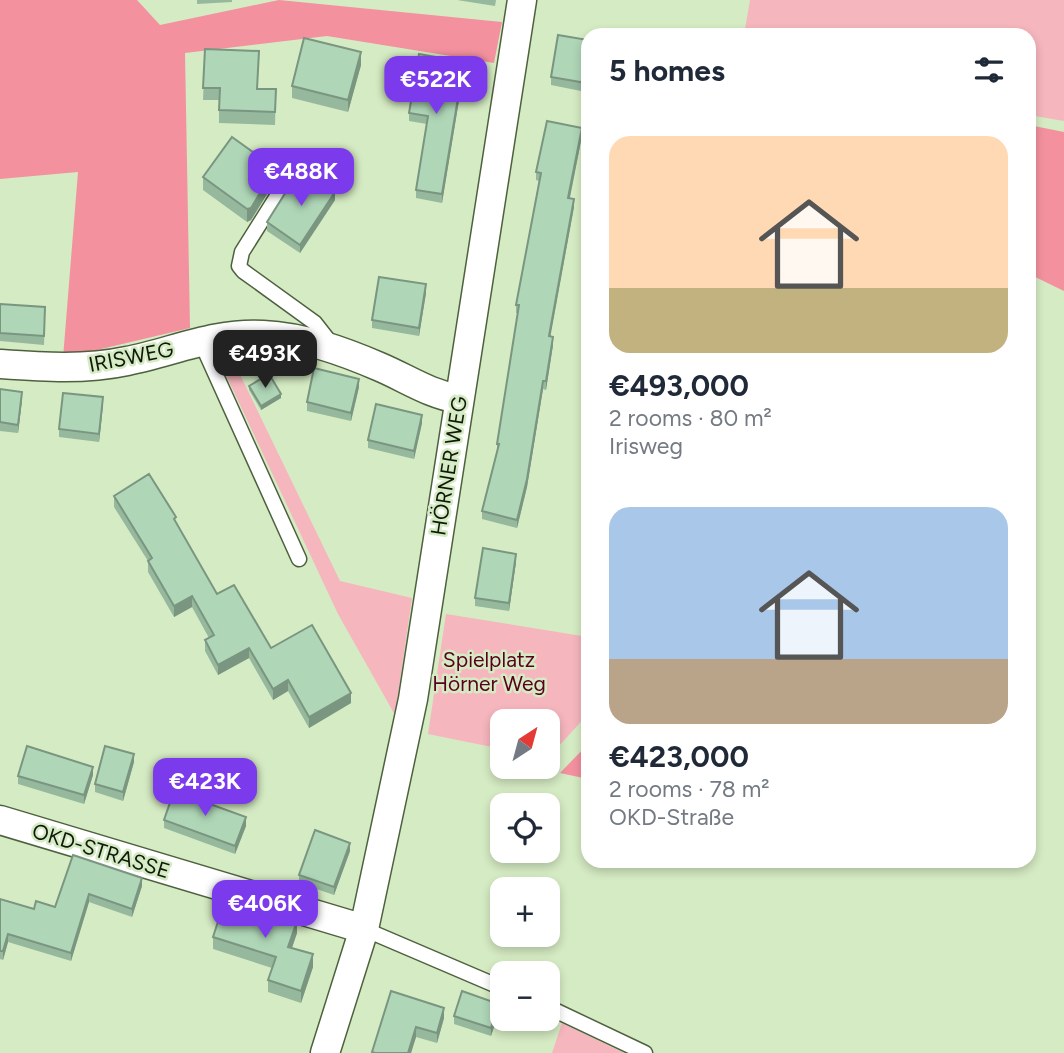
<!DOCTYPE html>
<meta charset="utf-8">
<style>
:root{--surface:#fff;--page:#f2f2f3;--text:#1f2937;--muted:#747a83;--accent:#7c3aed}
body{margin:0;font-family:Figtree,sans-serif;background:var(--page);color:var(--text);height:100vh;display:flex;flex-direction:column;font-size:26px;white-space:nowrap}
*{box-sizing:border-box;margin:0}
p{font-size:23px;color:var(--muted)}
.icon{flex:none;width:38px;height:38px;fill:none;stroke:currentColor;stroke-width:2;stroke-linecap:round;stroke-linejoin:round}
.map{position:relative;flex:1;overflow:hidden}
.sheet{position:absolute;left:581px;top:28px;width:455px;height:840px;display:flex;flex-direction:column;background:var(--surface);border-radius:21px;box-shadow:0 4px 10px #0003}
.sheet>*{flex:none}
.needle{width:46px;rotate:36deg}
.fabs{position:absolute;left:490px;top:709px;display:grid;gap:14px}
.fabs a{display:grid;place-items:center;width:70px;height:70px;border-radius:14px;background:var(--surface);box-shadow:0 4px 10px #0003;font-size:35px}
.price{position:absolute;translate:-50% -60px;padding:0 16px;border-radius:14px;background:var(--accent);color:#fff;font-size:23px;line-height:46px;filter:drop-shadow(0 2px 4px #0008)}
.price::after{content:'';position:absolute;left:50%;top:42px;width:21px;height:16px;margin-left:-10px;background:inherit;clip-path:polygon(0 0,100% 0,50% 100%)}
.price.active{background:#222;color:#fff}
ul{padding:0;list-style:none}
li{display:grid;align-content:center;gap:14px;height:371px;padding:0 28px}
li span{display:grid;place-items:center;height:217px;border-radius:21px;color:#555}
li>.icon{margin-inline-start:auto}
span .icon{width:126px;height:126px;fill:#fffc;stroke-width:1}
li b{font-size:30px}
h2{display:flex;justify-content:space-between;align-items:center;height:84px;padding:0 28px;font-size:30px}
.map>svg:first-child{display:block}
</style>
<div class="map">
<svg width="1064" height="1053" viewBox="0 0 1064 1053">
<rect width="100%" height="100%" fill="#d5ebc3"/>
<g fill="#f5b6bd">
<path d="M 750,0 L 1064,0 L 1064,121 L 1029,115 L 1029,35 L 744,35 Z"/>
<path d="M 231,356 L 340,581 L 412,598 L 395,715 L 338,614 L 219,360 Z"/>
<path d="M 446,614 L 588,637 L 588,714 L 548,758 L 548,721 L 502,721 L 502,749 L 428,734 Z"/>
<path d="M 562,1023 L 624,1053 L 552,1053 Z"/>
</g>
<g fill="#f3919f">
<path d="M 0,0 L 137,0 L 160,25 L 279,0 L 502,22 L 494,63 L 327,36 L 185,53 L 190,328 L 63,358 L 78,172 L 0,179 Z"/>
<path d="M 1029,125 L 1064,132 L 1064,291 L 1029,274 Z"/>
<path d="M 588,744 L 588,779 L 560,773 Z"/>
</g>
<g fill="none" stroke-linecap="round" stroke-linejoin="round">
<defs>
<g id="service">
<path d="M 286,182 L 242,252 L 239,266 L 243,271 L 315,323 L 333,346"/>
<path d="M 201,342 L 299,559"/>
<path d="M 364,929 L 502,988"/>
<path d="M 548,1007 L 645,1053"/>
</g>
<g id="minor">
<path d="M 0,364 C 43,367 85,370 127,361 C 172,352 216,332 263,335 C 304,337 343,351 380,367 C 408,379 429,394 459,399"/>
<path d="M 0,820 L 364,929"/>
<path d="M 325,1053 L 364,929 L 413,699 L 522,0"/>
</g>
</defs>
<use href="#service" stroke="#4e613e" stroke-width="17"/>
<use href="#minor" stroke="#4e613e" stroke-width="31"/>
<use href="#service" stroke="#fff" stroke-width="14"/>
<use href="#minor" stroke="#fff" stroke-width="28"/>
</g>
<g fill="#96b89d">
<path d="M 197,0 L 232,0 L 232,2 L 197,4 Z"/>
<path d="M 457,0 L 496,0 L 495,6 Z"/>
<path d="M 588,40 L 586,92 L 551,85 L 551,77 Z"/>
<path d="M 205,49 L 258,89 L 276,89 L 275,125 L 219,123 L 219,100 L 203,100 Z"/>
<path d="M 361,65 L 348,112 L 292,98 L 292,86 Z"/>
<path d="M 464,70 L 442,203 L 416,198 L 416,190 L 427,124 L 409,121 L 409,113 Z"/>
<path d="M 582,136 L 570,198 L 574,207 L 550,336 L 553,345 L 546,390 L 543,389 L 527,487 L 517,528 L 482,519 L 482,511 L 497,452 L 497,444 L 518,313 L 516,313 L 516,305 L 539,181 L 536,180 L 536,172 Z"/>
<path d="M 203,177 L 275,181 L 251,220 L 247,222 L 203,190 Z"/>
<path d="M 294,186 L 335,200 L 300,253 L 267,231 L 267,222 Z"/>
<path d="M 426,293 L 419,336 L 372,328 L 372,320 Z"/>
<path d="M 0,304 L 45,315 L 44,345 L 0,341 Z"/>
<path d="M 249,386 L 281,398 L 261,410 L 249,390 Z"/>
<path d="M 359,387 L 351,421 L 307,411 L 307,402 Z"/>
<path d="M 0,389 L 22,400 L 18,433 L 0,431 Z"/>
<path d="M 103,405 L 99,442 L 59,437 L 59,429 Z"/>
<path d="M 422,423 L 414,459 L 368,448 L 368,440 Z"/>
<path d="M 114,496 L 176,523 L 217,594 L 271,648 L 351,703 L 309,728 L 288,691 L 273,700 L 249,658 L 218,675 L 205,651 L 205,640 L 209,638 L 192,607 L 174,617 L 148,572 L 148,561 L 114,507 Z"/>
<path d="M 516,562 L 509,611 L 475,606 L 475,598 Z"/>
<path d="M 134,762 L 123,801 L 95,792 L 95,784 Z"/>
<path d="M 93,775 L 84,804 L 18,784 L 18,776 Z"/>
<path d="M 164,820 L 246,826 L 235,854 L 164,828 Z"/>
<path d="M 350,851 L 334,895 L 299,883 L 299,875 Z"/>
<path d="M 73,855 L 142,886 L 132,917 L 89,902 L 71,961 L 8,942 L 3,960 L 0,959 L 0,899 L 34,909 L 55,907 Z"/>
<path d="M 297,933 L 292,948 L 313,967 L 301,1003 L 268,992 L 268,980 L 272,968 L 213,949 L 213,937 Z"/>
<path d="M 391,991 L 444,1018 L 437,1043 L 416,1037 L 411,1053 L 372,1053 Z"/>
<path d="M 499,1012 L 491,1036 L 454,1024 L 454,1016 Z"/>
</g>
<g fill="#7a9680">
<path d="M 361,52 L 361,65 L 348,112 L 348,100 Z"/>
<path d="M 464,62 L 464,70 L 442,203 L 442,194 Z"/>
<path d="M 582,128 L 582,136 L 568,206 L 568,198 Z"/>
<path d="M 275,168 L 275,181 L 251,220 L 247,222 L 247,209 Z"/>
<path d="M 335,192 L 335,200 L 300,253 L 300,245 Z"/>
<path d="M 574,199 L 574,207 L 549,344 L 549,336 Z"/>
<path d="M 426,284 L 426,293 L 419,336 L 419,328 Z"/>
<path d="M 553,337 L 553,345 L 546,390 L 546,381 Z"/>
<path d="M 359,379 L 359,387 L 351,421 L 351,413 Z"/>
<path d="M 543,381 L 543,389 L 527,487 L 517,528 L 517,520 Z"/>
<path d="M 22,392 L 22,400 L 18,433 L 18,425 Z"/>
<path d="M 281,394 L 281,398 L 261,410 L 261,406 Z"/>
<path d="M 103,397 L 103,405 L 99,442 L 99,434 Z"/>
<path d="M 422,415 L 422,423 L 414,459 L 414,451 Z"/>
<path d="M 516,554 L 516,562 L 509,611 L 509,603 Z"/>
<path d="M 192,596 L 192,607 L 174,617 L 174,606 Z"/>
<path d="M 249,648 L 249,658 L 218,675 L 218,665 Z"/>
<path d="M 288,680 L 288,691 L 273,700 L 273,689 Z"/>
<path d="M 351,693 L 351,703 L 309,728 L 309,717 Z"/>
<path d="M 134,754 L 134,762 L 123,801 L 123,792 Z"/>
<path d="M 93,767 L 93,775 L 84,804 L 84,795 Z"/>
<path d="M 246,817 L 246,826 L 235,854 L 235,846 Z"/>
<path d="M 350,843 L 350,851 L 334,895 L 334,887 Z"/>
<path d="M 142,878 L 142,886 L 132,917 L 132,909 Z"/>
<path d="M 89,894 L 89,902 L 71,961 L 71,953 Z"/>
<path d="M 297,921 L 297,933 L 288,959 L 288,947 Z"/>
<path d="M 8,934 L 8,942 L 3,960 L 3,951 Z"/>
<path d="M 313,954 L 313,967 L 301,1003 L 301,991 Z"/>
<path d="M 499,1004 L 499,1012 L 491,1036 L 491,1028 Z"/>
<path d="M 444,1008 L 444,1018 L 437,1043 L 437,1033 Z"/>
<path d="M 416,1027 L 416,1037 L 411,1053 L 408,1053 Z"/>
</g>
<g fill="#afd6b7" stroke="#7a9680" stroke-width="2">
<path d="M 558,35 L 588,40 L 588,70 L 586,83 L 551,77 Z"/>
<path d="M 304,38 L 361,52 L 348,100 L 292,86 Z"/>
<path d="M 205,49 L 259,51 L 257,89 L 276,89 L 275,112 L 219,110 L 220,88 L 203,88 Z"/>
<path d="M 419,54 L 464,62 L 442,194 L 416,190 L 428,116 L 409,113 Z"/>
<path d="M 547,121 L 582,128 L 568,198 L 574,199 L 549,336 L 553,337 L 546,381 L 543,381 L 527,479 L 517,520 L 482,511 L 499,444 L 497,444 L 519,305 L 516,305 L 541,173 L 536,172 Z"/>
<path d="M 232,137 L 275,168 L 251,208 L 247,209 L 203,177 Z"/>
<path d="M 304,171 L 335,192 L 300,245 L 267,222 L 291,184 L 294,186 Z"/>
<path d="M 379,277 L 426,284 L 419,328 L 372,320 Z"/>
<path d="M 0,304 L 45,307 L 44,336 L 0,333 Z"/>
<path d="M 314,368 L 359,379 L 351,413 L 307,402 Z"/>
<path d="M 269,374 L 281,394 L 261,406 L 249,386 Z"/>
<path d="M 0,389 L 22,392 L 18,425 L 0,422 Z"/>
<path d="M 63,393 L 103,397 L 99,434 L 59,429 Z"/>
<path d="M 376,404 L 422,415 L 414,451 L 368,440 Z"/>
<path d="M 149,474 L 176,517 L 174,519 L 217,594 L 234,585 L 271,648 L 312,625 L 351,693 L 309,717 L 288,680 L 273,689 L 249,648 L 218,665 L 205,640 L 214,635 L 192,596 L 174,606 L 148,561 L 152,558 L 114,496 Z"/>
<path d="M 483,548 L 516,554 L 509,603 L 475,598 Z"/>
<path d="M 27,746 L 93,767 L 84,795 L 18,776 Z"/>
<path d="M 105,746 L 134,754 L 123,792 L 95,784 Z"/>
<path d="M 174,791 L 246,817 L 235,846 L 164,820 Z"/>
<path d="M 315,830 L 350,843 L 334,887 L 299,875 Z"/>
<path d="M 73,855 L 142,878 L 132,909 L 89,894 L 71,953 L 8,934 L 3,951 L 0,951 L 0,899 L 34,909 L 36,901 L 55,907 Z"/>
<path d="M 226,897 L 297,921 L 288,947 L 313,954 L 301,991 L 268,980 L 276,957 L 213,937 Z"/>
<path d="M 391,991 L 444,1008 L 437,1033 L 416,1027 L 408,1053 L 375,1053 L 372,1052 Z"/>
<path d="M 462,991 L 499,1004 L 491,1028 L 454,1016 Z"/>
</g>
<g text-anchor="middle" stroke-width="5" stroke-linejoin="round" paint-order="stroke">
<g font-size="21" fill="#10180a" stroke="#d5ebc3">
<text transform="translate(131 357) rotate(-11)" y="7">IRISWEG</text>
<text transform="translate(449 466) rotate(-81)" y="7">HÖRNER WEG</text>
<text transform="translate(101 851) rotate(17)" y="7">OKD-STRASSE</text>
</g>
<g font-size="21" fill="#5a001e" stroke="#d5ebc3">
<text x="489" y="667">Spielplatz<tspan x="489" dy="24">Hörner Weg</tspan></text>
</g>
</g>
</svg>
<div class="fabs">
<a><svg class="needle" viewBox="-14 -14 28 28"><path d="M0-13l5 13h-10z" fill="#e53935"/><path d="M0 13l5-13h-10z" fill="#747a83"/></svg></a>
<a><svg class="icon" aria-label="locate" viewBox="0 0 24 24"><circle cx="12" cy="12" r="6"/><path d="M12 2v4M12 18v4M2 12h4M18 12h4"/></svg></a>
<a>+</a>
<a>−</a>
</div>
<b class="price" style="left:436px;top:116px">€522K</b>
<b class="price" style="left:301px;top:208px">€488K</b>
<b class="price active" style="left:265px;top:390px">€493K</b>
<b class="price" style="left:205px;top:818px">€423K</b>
<b class="price" style="left:265px;top:940px">€406K</b>
<section class="sheet">
<h2>5 homes<svg class="icon" aria-label="filters" viewBox="0 0 24 24"><path d="M4 7h16M4 17h16"/><circle cx="9" cy="7" r="2"/><circle cx="15" cy="17" r="2"/></svg></h2>
<ul>
<li><span style="background:linear-gradient(#ffd9b3 70%,#c2b280 0)"><svg class="icon" aria-label="home" viewBox="0 0 24 24"><path d="M3 11l9-7 9 7M6 9v11h12V9"/></svg></span><div><b>€493,000</b><p>2 rooms · 80 m²</p><p>Irisweg</p></div></li>
<li><span style="background:linear-gradient(#a9c7e8 70%,#b9a48a 0)"><svg class="icon" aria-label="home" viewBox="0 0 24 24"><path d="M3 11l9-7 9 7M6 9v11h12V9"/></svg></span><div><b>€423,000</b><p>2 rooms · 78 m²</p><p>OKD-Straße</p></div></li>
</ul>
</section>
</div>
